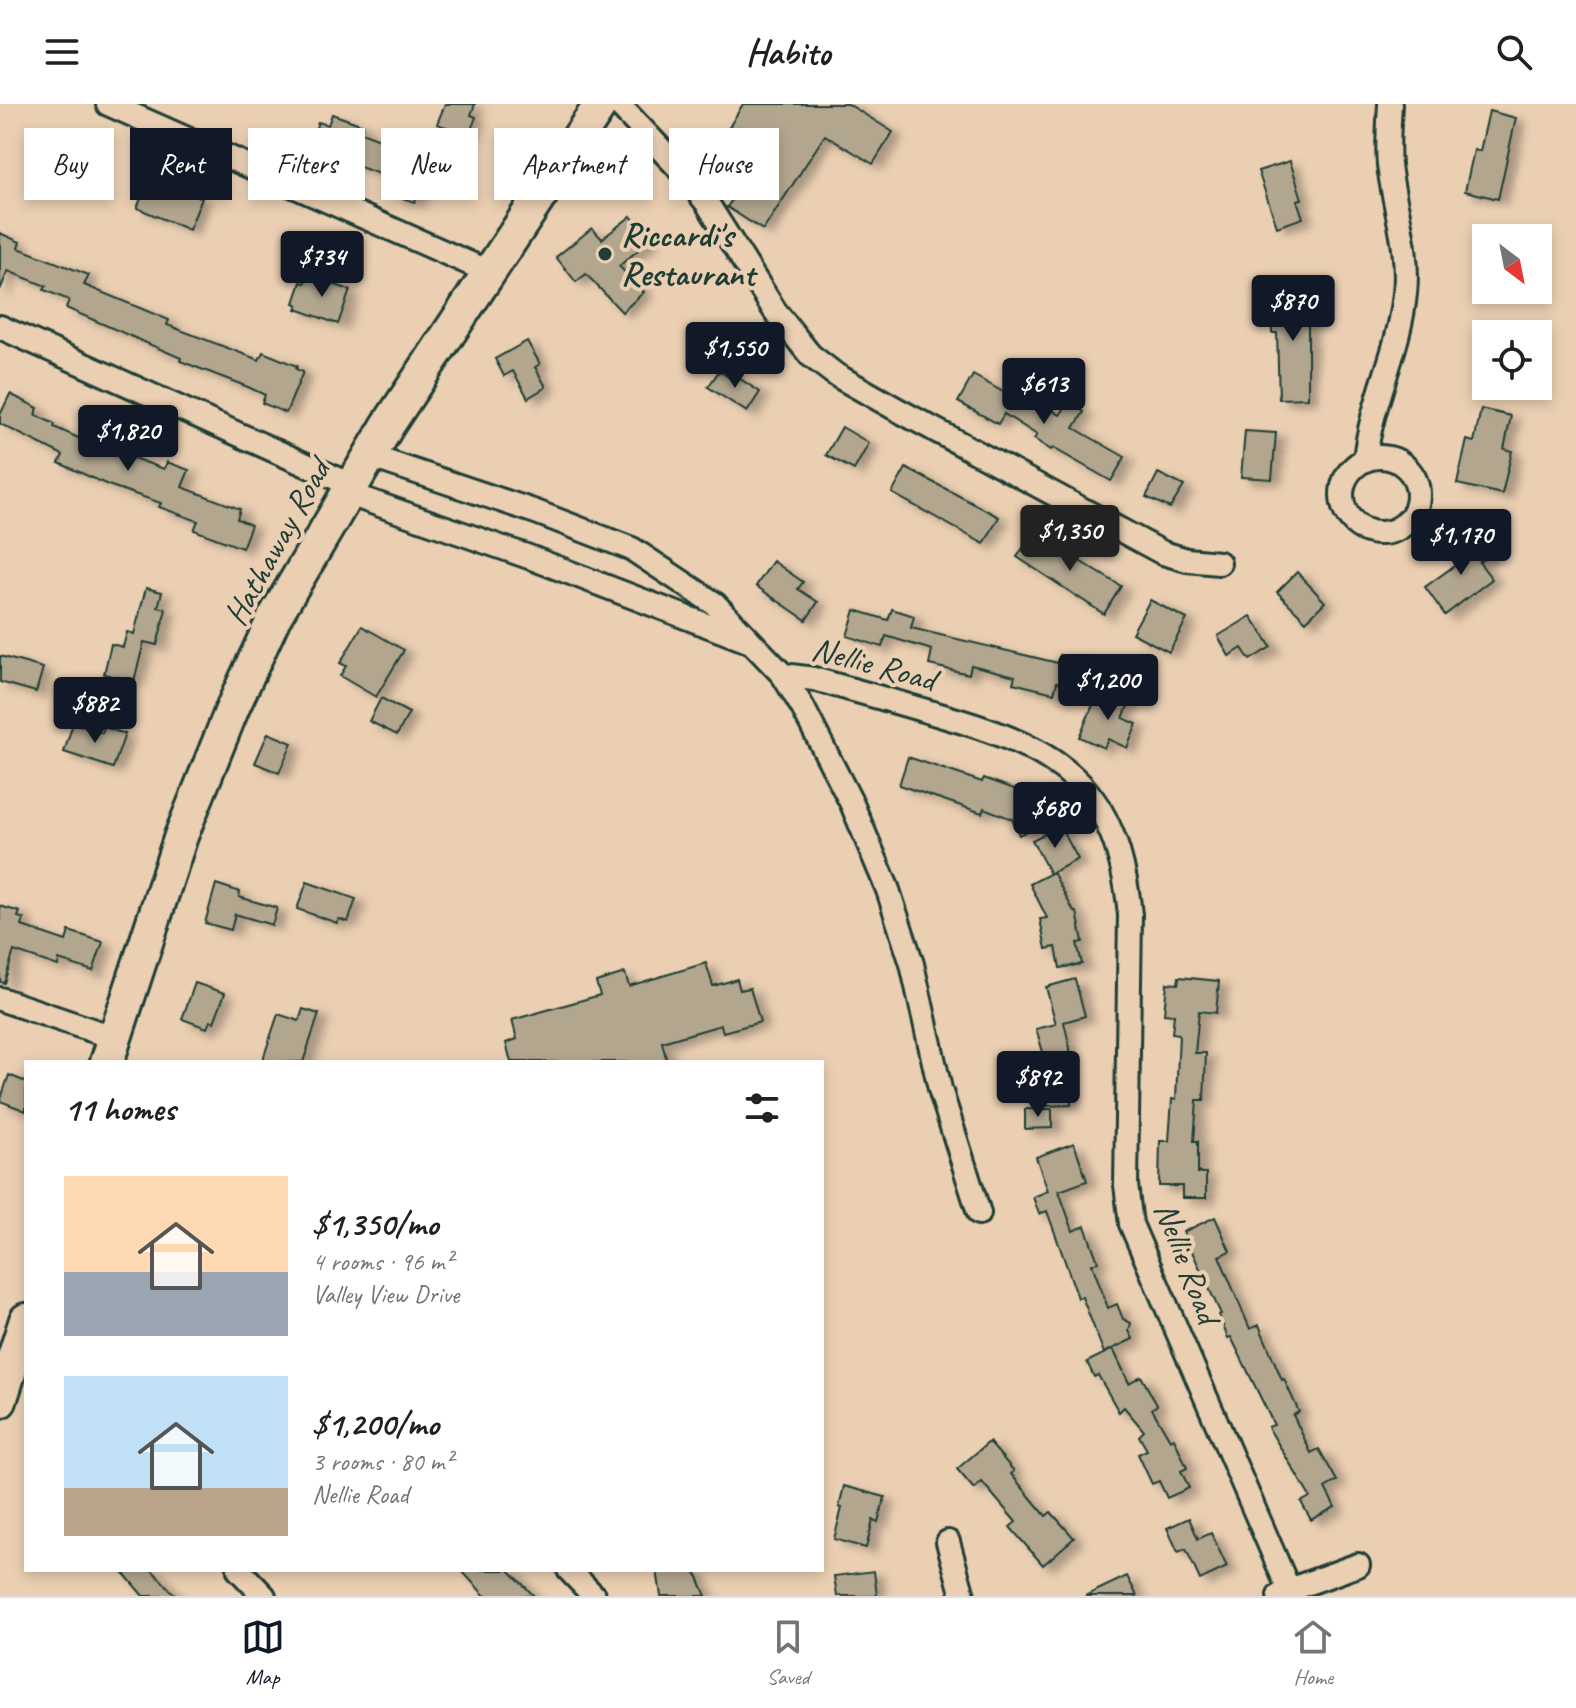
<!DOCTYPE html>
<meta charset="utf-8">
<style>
:root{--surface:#fff;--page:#f2f2f2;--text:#202124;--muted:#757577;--line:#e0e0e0;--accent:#111827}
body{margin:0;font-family:Caveat,sans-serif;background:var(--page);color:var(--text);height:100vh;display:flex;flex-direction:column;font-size:30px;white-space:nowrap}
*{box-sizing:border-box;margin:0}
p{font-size:26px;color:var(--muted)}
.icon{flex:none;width:44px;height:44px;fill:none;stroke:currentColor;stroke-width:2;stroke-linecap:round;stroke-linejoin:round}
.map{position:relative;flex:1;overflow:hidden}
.panel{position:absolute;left:24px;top:956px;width:800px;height:512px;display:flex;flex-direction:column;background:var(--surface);border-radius:0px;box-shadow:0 4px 12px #0003}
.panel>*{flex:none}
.banner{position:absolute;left:24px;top:24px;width:800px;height:72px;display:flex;gap:16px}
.needle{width:52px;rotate:148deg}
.fabs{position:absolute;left:1472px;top:120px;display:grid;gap:16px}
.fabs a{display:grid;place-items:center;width:80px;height:80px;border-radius:0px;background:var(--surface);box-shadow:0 4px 12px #0003;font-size:40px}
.price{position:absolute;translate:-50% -68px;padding:0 18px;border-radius:8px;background:var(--accent);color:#fff;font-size:26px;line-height:52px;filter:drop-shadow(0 2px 4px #0008)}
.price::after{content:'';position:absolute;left:50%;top:48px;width:24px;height:18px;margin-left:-12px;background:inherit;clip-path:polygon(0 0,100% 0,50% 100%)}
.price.on{background:#222;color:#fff}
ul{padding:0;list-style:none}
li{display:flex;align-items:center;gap:24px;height:200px;padding:0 40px}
li span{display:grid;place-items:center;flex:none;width:224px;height:160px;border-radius:0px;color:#555}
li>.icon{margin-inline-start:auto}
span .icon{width:96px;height:96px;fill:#fffc;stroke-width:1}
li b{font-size:34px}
h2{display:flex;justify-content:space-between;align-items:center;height:96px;padding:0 40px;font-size:34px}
.chip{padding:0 28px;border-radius:0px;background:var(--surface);box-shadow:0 4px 12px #0003;font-size:28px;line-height:72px}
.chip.on{background:var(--accent);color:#fff}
header{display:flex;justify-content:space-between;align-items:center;height:104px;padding:0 40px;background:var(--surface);font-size:36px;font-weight:600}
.tabs{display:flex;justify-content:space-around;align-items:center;height:112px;border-top:2px solid var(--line);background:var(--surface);font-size:22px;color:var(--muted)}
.tabs a{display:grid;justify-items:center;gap:4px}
.tabs .on{color:var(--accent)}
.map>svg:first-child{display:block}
</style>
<header><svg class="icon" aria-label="menu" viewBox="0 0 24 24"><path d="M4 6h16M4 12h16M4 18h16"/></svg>Habito<svg class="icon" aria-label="search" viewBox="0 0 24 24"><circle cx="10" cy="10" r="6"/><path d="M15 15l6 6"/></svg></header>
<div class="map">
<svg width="1576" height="1492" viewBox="0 0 1576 1492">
<defs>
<filter id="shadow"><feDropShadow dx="9" dy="5" stdDeviation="4" flood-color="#0004"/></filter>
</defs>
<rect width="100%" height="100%" fill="#eacfb2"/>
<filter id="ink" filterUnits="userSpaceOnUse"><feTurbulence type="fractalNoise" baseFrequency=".0125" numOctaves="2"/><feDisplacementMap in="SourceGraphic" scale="16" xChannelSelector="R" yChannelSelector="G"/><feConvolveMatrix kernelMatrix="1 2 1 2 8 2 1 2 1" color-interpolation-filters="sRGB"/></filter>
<g filter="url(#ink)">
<g fill="#b2a68f" stroke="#1f3d34" stroke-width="2" filter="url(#shadow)">
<path d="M 445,0 L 475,0 L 471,11 L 476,13 L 469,31 L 437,20 Z"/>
<path d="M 743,0 L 848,0 L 893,28 L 873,60 L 825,31 L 763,126 L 727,103 L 732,96 L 722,90 L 727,81 L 699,64 L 715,38 L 719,40 Z"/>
<path d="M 1489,7 L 1516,14 L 1498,95 L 1465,87 L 1474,46 L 1480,47 Z"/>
<path d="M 332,10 L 363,21 L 361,28 L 431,54 L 415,98 L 393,91 L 398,77 L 309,44 L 318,18 L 328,21 Z"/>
<path d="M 50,32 L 94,49 L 80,83 L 63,76 L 67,66 L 40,55 Z"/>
<path d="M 1290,57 L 1302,95 L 1297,96 L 1303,114 L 1277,123 L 1258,67 Z"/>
<path d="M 150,73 L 202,94 L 189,126 L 137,104 Z"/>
<path d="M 631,112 L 650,136 L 619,162 L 644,188 L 622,208 L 586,170 L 576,178 L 556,153 L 592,124 L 602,135 Z"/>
<path d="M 0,129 L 20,138 L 18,144 L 89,171 L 84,181 L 169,216 L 167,221 L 259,256 L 263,248 L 297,262 L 296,265 L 303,268 L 286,309 L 262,299 L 265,291 L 248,283 L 180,257 L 181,254 L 66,204 L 69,196 L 44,186 L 46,182 L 8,167 L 0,186 Z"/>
<path d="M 308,171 L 350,186 L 338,220 L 296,205 L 298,201 L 294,199 L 301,178 L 305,179 Z"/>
<path d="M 1281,184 L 1308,184 L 1308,294 L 1279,295 L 1277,229 L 1272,229 L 1272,208 L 1281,208 Z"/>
<path d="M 527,237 L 540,260 L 535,263 L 546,283 L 528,294 L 513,267 L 504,272 L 495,255 Z"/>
<path d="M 719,267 L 729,273 L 731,269 L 760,288 L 747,308 L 708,283 Z"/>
<path d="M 973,271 L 1028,302 L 1033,294 L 1060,311 L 1069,298 L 1084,308 L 1074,324 L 1125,353 L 1111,377 L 1053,344 L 1051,346 L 1034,335 L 1037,331 L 1004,310 L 998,320 L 958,298 Z"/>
<path d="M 10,290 L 38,304 L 35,311 L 55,320 L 54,323 L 85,337 L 87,331 L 103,339 L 108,327 L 128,336 L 122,350 L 164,365 L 167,358 L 189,366 L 182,383 L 240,405 L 237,415 L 251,421 L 242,444 L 194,426 L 198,417 L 159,403 L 161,399 L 108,381 L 59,359 L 63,351 L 0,320 L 0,311 Z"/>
<path d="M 1481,305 L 1511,312 L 1504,345 L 1512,347 L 1502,390 L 1457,380 L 1467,336 L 1474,338 Z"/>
<path d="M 842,323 L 869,339 L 854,366 L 826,351 Z"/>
<path d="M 1245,327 L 1276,329 L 1272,375 L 1241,373 Z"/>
<path d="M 906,364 L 999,413 L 984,440 L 892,389 Z"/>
<path d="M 1158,369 L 1184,382 L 1170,404 L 1146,393 Z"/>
<path d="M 1033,429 L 1121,482 L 1104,510 L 1017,453 Z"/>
<path d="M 1477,431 L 1491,450 L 1479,458 L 1492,475 L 1445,511 L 1425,483 L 1458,459 L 1451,451 Z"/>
<path d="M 773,457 L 803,478 L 798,485 L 818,498 L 806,516 L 756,482 Z"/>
<path d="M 1297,468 L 1325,498 L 1306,517 L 1277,488 Z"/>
<path d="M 146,484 L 162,488 L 158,503 L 166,505 L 157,541 L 144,538 L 134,577 L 104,570 L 111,540 L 123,543 L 127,528 L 134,530 Z"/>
<path d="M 1150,496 L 1187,515 L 1169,548 L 1132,529 Z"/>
<path d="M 892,505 L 914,512 L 911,524 L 1058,559 L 1060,551 L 1086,558 L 1079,583 L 1057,578 L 1054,589 L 1013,579 L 1015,572 L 971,561 L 969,570 L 929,561 L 932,546 L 886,532 L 882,543 L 847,532 L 855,506 L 888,516 Z"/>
<path d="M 1251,512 L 1271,543 L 1250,556 L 1242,544 L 1229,552 L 1218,532 Z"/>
<path d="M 362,522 L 404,546 L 376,593 L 340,572 L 346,562 L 340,559 Z"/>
<path d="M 0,552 L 43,564 L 36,588 L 0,578 Z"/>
<path d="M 1099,587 L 1129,600 L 1123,614 L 1137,620 L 1127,644 L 1108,635 L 1104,644 L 1079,633 Z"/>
<path d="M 381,594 L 409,609 L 397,631 L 369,617 Z"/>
<path d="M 73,619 L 102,629 L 104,623 L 125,630 L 113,664 L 64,648 Z"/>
<path d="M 268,629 L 292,639 L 279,669 L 255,659 Z"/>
<path d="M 908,653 L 982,678 L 984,674 L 1028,690 L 1041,721 L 1019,731 L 1012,715 L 984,704 L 982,709 L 899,681 Z"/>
<path d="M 1060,722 L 1078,755 L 1050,770 L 1032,736 Z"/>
<path d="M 1053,768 L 1074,808 L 1077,808 L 1083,838 L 1077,839 L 1082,860 L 1060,864 L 1056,843 L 1046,845 L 1040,815 L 1047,814 L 1030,780 Z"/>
<path d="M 307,778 L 356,795 L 348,818 L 339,815 L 337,819 L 297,805 Z"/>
<path d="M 216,780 L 240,788 L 239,793 L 277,804 L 272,821 L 235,810 L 231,826 L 205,819 Z"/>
<path d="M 0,802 L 20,808 L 18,813 L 24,815 L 22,822 L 66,837 L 69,827 L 103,838 L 93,867 L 59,856 L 58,862 L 14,847 L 4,879 L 0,878 Z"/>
<path d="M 706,859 L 713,882 L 737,875 L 740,886 L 750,884 L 760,918 L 723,928 L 721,921 L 662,938 L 667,958 L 511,958 L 506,939 L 517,935 L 512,916 L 600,891 L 596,878 L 625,869 L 629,882 Z"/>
<path d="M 1179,873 L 1219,877 L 1216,909 L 1199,907 L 1195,949 L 1206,949 L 1204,996 L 1197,996 L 1194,1037 L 1198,1037 L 1198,1069 L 1206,1069 L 1206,1094 L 1182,1094 L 1182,1082 L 1159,1082 L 1160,1037 L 1169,1037 L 1172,995 L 1176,995 L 1179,930 L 1172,929 L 1174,911 L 1164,910 L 1167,879 L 1178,880 Z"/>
<path d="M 1075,875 L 1085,912 L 1064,918 L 1070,944 L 1071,1001 L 1043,1002 L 1043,948 L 1036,925 L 1056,920 L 1046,883 Z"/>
<path d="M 195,879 L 225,889 L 214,918 L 210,917 L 207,924 L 182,915 Z"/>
<path d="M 303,905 L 319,910 L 303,958 L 262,958 L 278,910 L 299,917 Z"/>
<path d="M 9,971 L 26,978 L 26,1007 L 0,997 Z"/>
<path d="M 1025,1005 L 1052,1005 L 1052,1024 L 1025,1025 Z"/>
<path d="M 1074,1039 L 1087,1077 L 1059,1087 L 1073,1127 L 1085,1122 L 1098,1158 L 1092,1160 L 1108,1204 L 1117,1200 L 1123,1215 L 1131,1219 L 1129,1227 L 1133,1235 L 1104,1249 L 1082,1193 L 1078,1194 L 1047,1107 L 1039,1110 L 1033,1093 L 1048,1087 L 1036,1053 Z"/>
<path d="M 1215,1113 L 1230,1147 L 1219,1152 L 1250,1225 L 1259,1221 L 1282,1276 L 1284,1275 L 1299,1308 L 1293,1311 L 1311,1349 L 1319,1345 L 1337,1377 L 1325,1384 L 1335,1403 L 1311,1416 L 1301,1398 L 1310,1393 L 1268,1323 L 1274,1321 L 1231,1233 L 1228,1234 L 1219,1211 L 1221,1210 L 1183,1128 Z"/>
<path d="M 1113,1245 L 1129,1279 L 1141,1272 L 1157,1301 L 1152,1305 L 1170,1336 L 1174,1334 L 1187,1364 L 1181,1367 L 1189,1384 L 1167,1394 L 1159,1377 L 1152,1380 L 1138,1350 L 1147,1346 L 1139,1332 L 1144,1327 L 1124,1303 L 1119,1308 L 1098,1271 L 1094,1273 L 1087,1258 Z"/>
<path d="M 989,1338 L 1014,1367 L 1011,1370 L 1046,1412 L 1051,1408 L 1074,1434 L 1043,1461 L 1010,1423 L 1016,1418 L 982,1378 L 974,1385 L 957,1365 Z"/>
<path d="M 844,1382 L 885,1393 L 878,1418 L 873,1416 L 866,1444 L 834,1435 L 842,1404 L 839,1403 Z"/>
<path d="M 1189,1414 L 1198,1435 L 1211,1429 L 1227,1463 L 1200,1476 L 1186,1445 L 1178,1448 L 1167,1424 Z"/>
<path d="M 121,1466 L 152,1466 L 176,1492 L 143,1492 Z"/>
<path d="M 461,1466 L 509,1466 L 534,1492 L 485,1492 Z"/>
<path d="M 657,1466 L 695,1466 L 706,1492 L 661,1492 Z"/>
<path d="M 874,1467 L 877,1492 L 837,1492 L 834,1472 Z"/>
<path d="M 1127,1472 L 1137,1492 L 1085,1492 Z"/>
</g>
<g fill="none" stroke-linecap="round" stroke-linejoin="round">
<defs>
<g id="minor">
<path d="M 108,0 L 489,168"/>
<path d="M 618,0 L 676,61 L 707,99 L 775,207 L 810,251 L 836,271 L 898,306 L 1163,449 L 1187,456 L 1219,459"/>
<path d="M 0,223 L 351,381"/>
<path d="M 369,352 L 536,408 L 632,445 L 715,500 L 783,571 L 803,604 L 852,700 L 888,786 L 912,860 L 940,985 L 979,1109"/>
<circle cx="1380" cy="391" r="38"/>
<path d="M 1365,356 C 1371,297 1400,246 1405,189 C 1410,145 1394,104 1389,61 C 1387,41 1389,20 1390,0"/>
<path d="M 346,389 L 529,453 L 748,537"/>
<path d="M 783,571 L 814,575 C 857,587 900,599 943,612 C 1061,646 1117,681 1130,811 L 1126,1081 L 1131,1120 L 1289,1486"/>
<path d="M 0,895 L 115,934"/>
<path d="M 948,1438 L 963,1492"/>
<path d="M 239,1466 L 264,1492"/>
<path d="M 569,1466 L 594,1492"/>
<path d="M 1279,1492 L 1289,1486 L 1358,1461"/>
</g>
<g id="secondary">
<path d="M 107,958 L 181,732 L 233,603 L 274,514 L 388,321 L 601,0"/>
<path d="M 0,1297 L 26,1216"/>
</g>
</defs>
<use href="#minor" stroke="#1f3d34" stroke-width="28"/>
<use href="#secondary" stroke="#1f3d34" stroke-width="38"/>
<use href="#minor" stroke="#eacfb2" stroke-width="22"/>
<use href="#secondary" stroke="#eacfb2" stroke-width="32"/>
</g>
</g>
<circle fill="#1f3d34" stroke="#eacfb2" stroke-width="3" cx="605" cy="150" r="8"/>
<g text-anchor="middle" stroke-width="8" stroke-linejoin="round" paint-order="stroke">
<g font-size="34" font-weight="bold" fill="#1f3d34" stroke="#eacfb2" text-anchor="start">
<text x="621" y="142">Riccardi's<tspan x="621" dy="39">Restaurant</tspan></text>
</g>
<g font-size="34" fill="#1f3d34" stroke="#eacfb2">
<text transform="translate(276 438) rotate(-61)" y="12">Hathaway Road</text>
<text transform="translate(874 559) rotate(15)" y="12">Nellie Road</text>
<text transform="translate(1188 1158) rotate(69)" y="12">Nellie Road</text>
</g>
</g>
</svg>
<div class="fabs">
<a><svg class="needle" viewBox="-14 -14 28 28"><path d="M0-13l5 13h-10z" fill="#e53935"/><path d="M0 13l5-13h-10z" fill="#757577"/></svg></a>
<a><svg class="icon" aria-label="locate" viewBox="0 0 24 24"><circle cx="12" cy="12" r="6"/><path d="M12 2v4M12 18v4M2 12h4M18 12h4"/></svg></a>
</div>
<b class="price" style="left:322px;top:195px">$734</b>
<b class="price" style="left:1293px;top:239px">$870</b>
<b class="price" style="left:735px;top:286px">$1,550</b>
<b class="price" style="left:1044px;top:322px">$613</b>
<b class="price" style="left:128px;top:369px">$1,820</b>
<b class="price on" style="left:1070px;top:469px">$1,350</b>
<b class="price" style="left:1461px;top:473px">$1,170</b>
<b class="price" style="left:1108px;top:618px">$1,200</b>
<b class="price" style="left:95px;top:641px">$882</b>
<b class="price" style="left:1055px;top:746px">$680</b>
<b class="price" style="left:1038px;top:1015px">$892</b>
<div class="banner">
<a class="chip">Buy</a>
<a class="chip on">Rent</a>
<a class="chip">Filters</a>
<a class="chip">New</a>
<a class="chip">Apartment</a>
<a class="chip">House</a>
</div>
<section class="panel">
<h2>11 homes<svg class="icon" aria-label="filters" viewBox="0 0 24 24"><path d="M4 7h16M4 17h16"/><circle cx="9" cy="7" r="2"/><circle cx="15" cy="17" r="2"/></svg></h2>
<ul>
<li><span style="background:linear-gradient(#ffd9b3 60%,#9aa5b1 0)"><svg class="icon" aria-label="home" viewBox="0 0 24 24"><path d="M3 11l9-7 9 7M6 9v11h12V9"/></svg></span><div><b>$1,350/mo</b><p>4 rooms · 96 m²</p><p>Valley View Drive</p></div></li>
<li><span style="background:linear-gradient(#bfe0f5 70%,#b9a48a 0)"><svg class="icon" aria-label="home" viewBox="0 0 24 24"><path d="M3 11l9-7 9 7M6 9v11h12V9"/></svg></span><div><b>$1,200/mo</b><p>3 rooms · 80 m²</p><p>Nellie Road</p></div></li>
</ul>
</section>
</div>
<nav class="tabs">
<a class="on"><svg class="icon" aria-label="map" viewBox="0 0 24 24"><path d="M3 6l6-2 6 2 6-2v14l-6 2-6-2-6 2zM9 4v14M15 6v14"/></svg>Map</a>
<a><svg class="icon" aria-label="saved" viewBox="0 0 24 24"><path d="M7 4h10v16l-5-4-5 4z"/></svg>Saved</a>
<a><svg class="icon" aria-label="home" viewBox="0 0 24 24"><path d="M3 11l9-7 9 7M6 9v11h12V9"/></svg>Home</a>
</nav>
